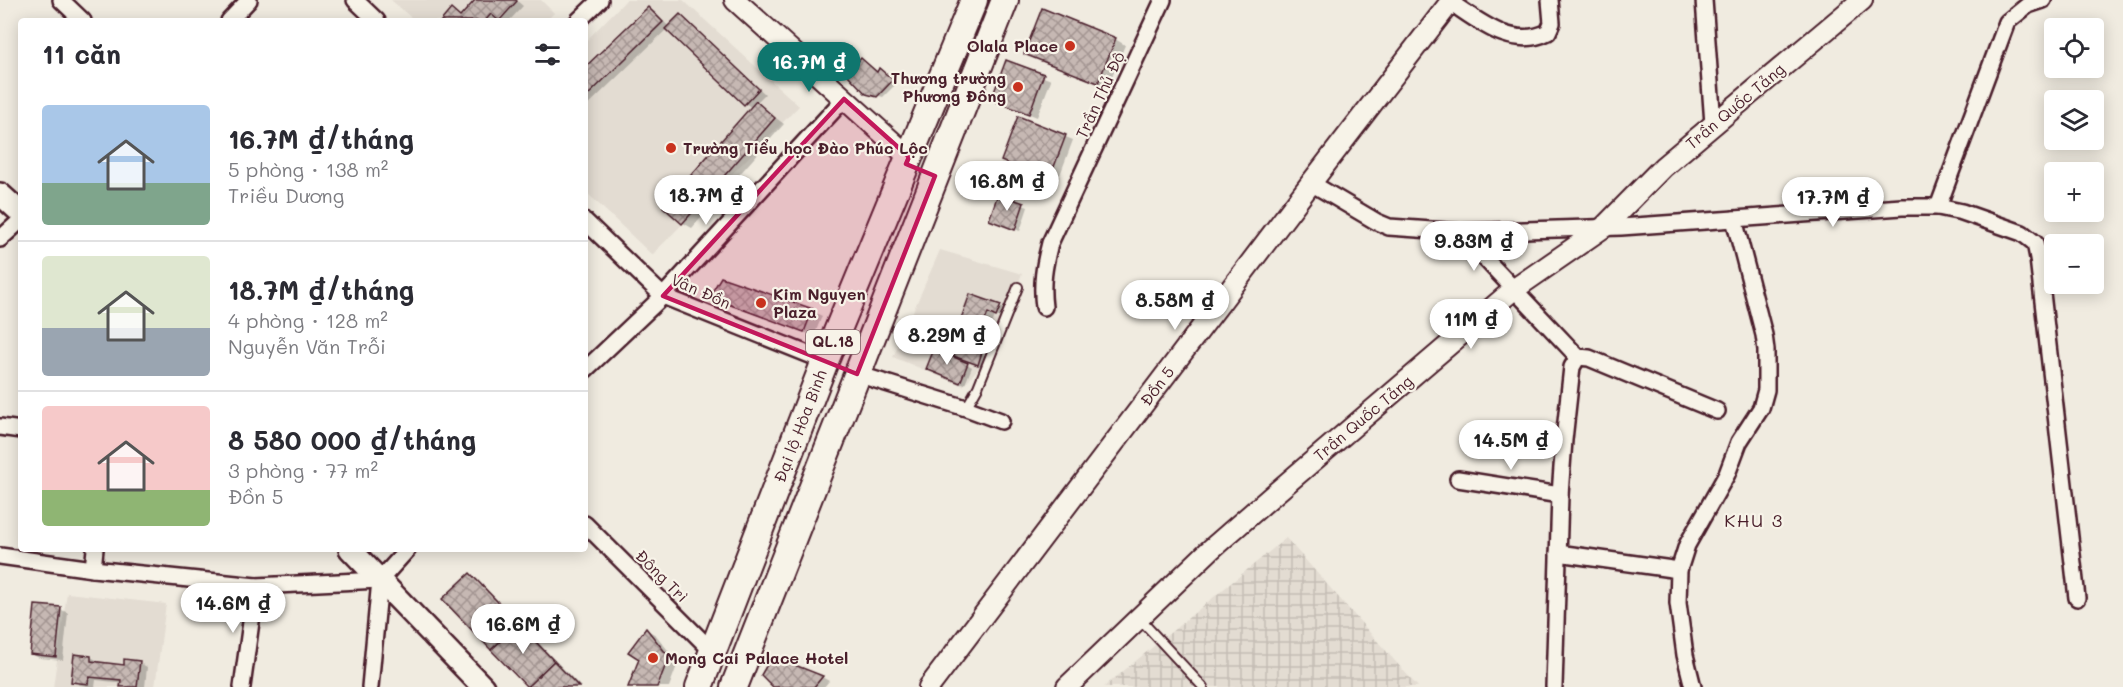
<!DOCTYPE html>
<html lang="vi">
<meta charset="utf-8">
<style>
:root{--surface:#fff;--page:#f7f7f7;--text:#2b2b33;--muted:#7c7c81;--line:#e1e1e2;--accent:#0f766e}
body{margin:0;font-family:Mali,sans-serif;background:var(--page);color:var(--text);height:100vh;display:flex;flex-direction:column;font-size:22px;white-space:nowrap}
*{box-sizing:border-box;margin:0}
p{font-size:20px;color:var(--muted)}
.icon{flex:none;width:33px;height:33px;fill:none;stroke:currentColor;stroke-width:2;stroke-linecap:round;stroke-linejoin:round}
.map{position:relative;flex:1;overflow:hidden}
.drawer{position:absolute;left:18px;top:18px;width:570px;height:534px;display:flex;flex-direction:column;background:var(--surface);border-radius:6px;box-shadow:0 3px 15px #0003}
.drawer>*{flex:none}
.tools{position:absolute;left:2044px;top:18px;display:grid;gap:12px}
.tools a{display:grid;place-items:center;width:60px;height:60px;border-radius:6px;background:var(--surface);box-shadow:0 3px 15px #0003;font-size:30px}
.price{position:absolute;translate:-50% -51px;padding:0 14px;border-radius:21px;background:#fff;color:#222;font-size:20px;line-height:39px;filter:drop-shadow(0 2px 3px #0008)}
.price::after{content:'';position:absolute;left:50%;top:36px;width:18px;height:14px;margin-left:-9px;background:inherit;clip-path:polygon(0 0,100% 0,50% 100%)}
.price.on{background:var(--accent);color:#fff}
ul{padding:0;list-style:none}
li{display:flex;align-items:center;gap:18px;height:150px;padding:0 24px}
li+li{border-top:2px solid var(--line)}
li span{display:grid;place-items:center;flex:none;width:168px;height:120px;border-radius:6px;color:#555}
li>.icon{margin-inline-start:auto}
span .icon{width:72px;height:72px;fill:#fffc;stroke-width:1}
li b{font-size:26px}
h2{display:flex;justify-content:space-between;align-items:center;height:72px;padding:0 24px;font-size:26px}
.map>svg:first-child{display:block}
</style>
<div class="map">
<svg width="2123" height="687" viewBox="0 0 2123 687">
<defs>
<pattern id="industrial-grid" width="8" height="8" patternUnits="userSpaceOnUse" patternTransform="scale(1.5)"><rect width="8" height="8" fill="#e3dcd2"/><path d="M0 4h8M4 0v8" fill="none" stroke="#c4bcb4"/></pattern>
<pattern id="building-cross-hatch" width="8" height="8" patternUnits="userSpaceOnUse" patternTransform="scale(1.5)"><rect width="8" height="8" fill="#c6b8b3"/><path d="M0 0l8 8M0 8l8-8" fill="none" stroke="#a39592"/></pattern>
</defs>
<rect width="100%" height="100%" fill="#f0ebe0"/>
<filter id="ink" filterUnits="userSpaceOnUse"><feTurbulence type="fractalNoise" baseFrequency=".0167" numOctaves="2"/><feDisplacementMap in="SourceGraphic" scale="12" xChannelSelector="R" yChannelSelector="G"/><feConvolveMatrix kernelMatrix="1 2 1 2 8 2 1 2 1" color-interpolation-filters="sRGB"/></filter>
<g filter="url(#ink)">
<g fill="#e3dcd2">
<path d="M 391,0 L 541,0 L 554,13 L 546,21 L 415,21 Z"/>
<path d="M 626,0 L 683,0 L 799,106 L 652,255 L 585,191 L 585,42 Z"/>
<path d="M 940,250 L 1022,274 L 988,357 L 963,386 L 893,357 Z"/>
<path d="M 67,593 L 166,604 L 155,687 L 53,687 Z"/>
</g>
<path fill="url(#industrial-grid)" d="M 1286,538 L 1418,687 L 1104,687 Z"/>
<g fill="#0003">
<path d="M 477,0 L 516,0 L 523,6 L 509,21 L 502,21 L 498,18 L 496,21 L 443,21 L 452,11 L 461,18 Z"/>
<path d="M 648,8 L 655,12 L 669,27 L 680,16 L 687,20 L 765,94 L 756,103 L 784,124 L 692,228 L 683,223 L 752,108 L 745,103 L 667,29 L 585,108 L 585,69 Z"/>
<path d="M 1115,39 L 1125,45 L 1107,88 L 1025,53 Z"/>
<path d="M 1007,62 L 1051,80 L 1037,117 L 993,99 Z"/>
<path d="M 884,72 L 896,84 L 883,97 L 866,92 L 878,73 Z"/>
<path d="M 1019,118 L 1073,140 L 1057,183 L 1003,161 Z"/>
<path d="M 999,196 L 1028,207 L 1020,231 L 990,220 Z"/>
<path d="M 721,279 L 812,311 L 822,316 L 814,336 L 721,302 L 711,296 Z"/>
<path d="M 971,296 L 1007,310 L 1004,319 L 995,316 L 990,330 L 998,335 L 994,345 L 985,341 L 981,353 L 989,358 L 985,368 L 957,357 Z"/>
<path d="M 967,364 L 972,367 L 965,384 L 932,371 Z"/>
<path d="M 470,575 L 477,579 L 581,687 L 529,687 Z"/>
<path d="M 60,609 L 68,613 L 63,660 L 39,658 L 32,654 Z"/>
<path d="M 647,630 L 656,635 L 678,663 L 669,687 L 630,687 L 641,658 Z"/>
<path d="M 91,657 L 98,661 L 98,664 L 125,667 L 140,663 L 147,667 L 145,687 L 122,687 L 122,683 L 96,680 L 95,687 L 93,687 L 80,685 L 73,681 Z"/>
<path d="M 773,658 L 822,677 L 829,681 L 824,687 L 775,687 Z"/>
</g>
<g fill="url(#building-cross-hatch)" stroke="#4a1f2b" stroke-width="1.5">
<path d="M 475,0 L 516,0 L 517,1 L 499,21 L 491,14 L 485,21 L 441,21 L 451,9 L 460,17 Z"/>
<path d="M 648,7 L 663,22 L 585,98 L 585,67 Z"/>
<path d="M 1042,8 L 1116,38 L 1098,83 L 1024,54 Z"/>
<path d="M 680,14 L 759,89 L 744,105 L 665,29 Z"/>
<path d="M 861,58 L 877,72 L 879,68 L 893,80 L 877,97 L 866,94 L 847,74 Z"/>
<path d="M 1006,60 L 1044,74 L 1029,114 L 991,100 Z"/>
<path d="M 756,101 L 775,118 L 682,224 L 663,207 Z"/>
<path d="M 1018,116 L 1066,135 L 1049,180 L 1001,161 Z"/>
<path d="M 998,194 L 1024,203 L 1015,230 L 989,220 Z"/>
<path d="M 721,277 L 813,309 L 804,332 L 709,297 Z"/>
<path d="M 970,294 L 1001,305 L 996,317 L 988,313 L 983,326 L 991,329 L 987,342 L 978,339 L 974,350 L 982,352 L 978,365 L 948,354 Z"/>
<path d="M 934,349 L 968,363 L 960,383 L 926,369 Z"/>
<path d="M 470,573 L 519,624 L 491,650 L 442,599 Z"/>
<path d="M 35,605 L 61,607 L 56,657 L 30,654 Z"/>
<path d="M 519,624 L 554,661 L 527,687 L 491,650 Z"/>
<path d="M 646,628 L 669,657 L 657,687 L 628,687 L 639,659 L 628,652 Z"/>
<path d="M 74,654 L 91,656 L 91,661 L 124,665 L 124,659 L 140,661 L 137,687 L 120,687 L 121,680 L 89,677 L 88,684 L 71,682 Z"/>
<path d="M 772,656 L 823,676 L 814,687 L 773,687 L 761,675 Z"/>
<path d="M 554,661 L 579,687 L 527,687 Z"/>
</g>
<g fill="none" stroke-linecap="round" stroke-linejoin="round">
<defs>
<g id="service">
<path d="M 966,408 L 978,387 L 1018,287"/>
<path d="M 1139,618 L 1203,687"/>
</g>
<g id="minor">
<path d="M 61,0 L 83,21"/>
<path d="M 355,0 L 377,21"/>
<path d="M 1704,0 L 1713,124"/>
<path d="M 1450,2 C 1479,21 1512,50 1548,32 L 1552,23 L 1550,0"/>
<path d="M 229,21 L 249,0"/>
<path d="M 578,21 L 600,0"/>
<path d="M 1311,183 L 1377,222 L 1389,227 L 1460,232 L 1621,227 L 1902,207 L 1938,207 L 1962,212 L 2022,233 L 2035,243 L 2038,258 L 2077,598"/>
<path d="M 1938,207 L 2007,22 L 2028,5 L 2043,0"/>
<path d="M 585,221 L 663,296 L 825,361"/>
<path d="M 1460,232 L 1578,357 L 1589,358 L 1717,411"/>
<path d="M 0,239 L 21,220"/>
<path d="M 1044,307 C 1041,284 1044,266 1050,243 L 1163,0"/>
<path d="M 585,370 L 663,296 L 844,99"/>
<path d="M 857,374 L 966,408 L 1001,421"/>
<path d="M 0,427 L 21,430"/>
<path d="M 1458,479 L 1560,495"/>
<path d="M 585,524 L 713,652"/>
<path d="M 1558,553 L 1679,570"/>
<path d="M 0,556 L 93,569 L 256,586 L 380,580"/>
<path d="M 93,569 L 95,549"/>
<path d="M 380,580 L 408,549"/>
<path d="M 242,687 L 256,586"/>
<path d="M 370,687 L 380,580"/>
<path d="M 1554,687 L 1560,495 L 1564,440 L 1572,367 L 1578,357"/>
<path d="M 1693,687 L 1685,655 L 1678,603 L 1679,570 L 1687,545 L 1727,474 L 1739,442 L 1761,408 L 1766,390 L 1766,350 L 1764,335 L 1734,219"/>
</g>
<g id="tertiary">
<path d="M 735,0 L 909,157"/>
<path d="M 929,687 L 1311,183 L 1452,0"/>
<path d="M 1067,687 L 1210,550 L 1272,496 L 1513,290 L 1604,227 L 1663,167 L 1862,0"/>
</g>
<g id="secondary">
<path d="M 0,194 L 21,213"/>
<path d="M 350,549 L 483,687"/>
</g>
<g id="trunk">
<path d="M 699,687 L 825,361 L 974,0"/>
<path d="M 734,687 L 1005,0"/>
</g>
</defs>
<use href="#service" stroke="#4a1f2b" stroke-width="12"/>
<use href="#minor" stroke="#4a1f2b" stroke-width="20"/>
<use href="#tertiary" stroke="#4a1f2b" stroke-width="24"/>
<use href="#secondary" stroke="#4a1f2b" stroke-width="26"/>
<use href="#trunk" stroke="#4a1f2b" stroke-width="30"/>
<use href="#service" stroke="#f7f3e8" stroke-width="8"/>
<use href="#minor" stroke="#f7f3e8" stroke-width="15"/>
<use href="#tertiary" stroke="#f7f3e8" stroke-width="20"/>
<use href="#secondary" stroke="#f7f3e8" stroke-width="21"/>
<use href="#trunk" stroke="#f7f3e8" stroke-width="26"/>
</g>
</g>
<path fill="#c2185b" fill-opacity="0.2" stroke="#c2185b" stroke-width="4.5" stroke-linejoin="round" d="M 844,99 L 909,157 L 906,164 L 935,176 L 857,374 L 663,296 Z"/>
<g fill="#c8321e" stroke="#f7f3e8" stroke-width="2">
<circle cx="1070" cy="46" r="6"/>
<circle cx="1018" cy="87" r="6"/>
<circle cx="671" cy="148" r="6"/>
<circle cx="761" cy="303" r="6"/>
<circle cx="653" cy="658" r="6"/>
</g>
<g text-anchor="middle" stroke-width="4.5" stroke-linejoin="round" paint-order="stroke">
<rect fill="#f7f3e8" stroke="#7e5f64" stroke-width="1.5" x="806" y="330" width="54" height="24" rx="4.5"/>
<g font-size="15" font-weight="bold" fill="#4a1f2b">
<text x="833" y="347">QL.18</text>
</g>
<g font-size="16" font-weight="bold" fill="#4a1f2b" stroke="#f7f3e8" text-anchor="start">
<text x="1058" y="52" text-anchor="end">Olala Place</text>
<text x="1006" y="84" text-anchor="end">Thương trường<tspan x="1006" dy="18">Phương Đông</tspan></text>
<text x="683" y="154">Trường Tiểu học Đào Phúc Lộc</text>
<text x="773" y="300">Kim Nguyen<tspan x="773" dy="18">Plaza</tspan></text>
<text x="665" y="664">Mong Cai Palace Hotel</text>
</g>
<g font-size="16" fill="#4a1f2b" stroke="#f7f3e8">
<text transform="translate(1100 95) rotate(-65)" y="6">Trần Thủ Độ</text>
<text transform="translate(1735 106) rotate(-40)" y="6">Trần Quốc Tảng</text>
<text transform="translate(701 291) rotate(24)" y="6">Vân Đồn</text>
<text transform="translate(1157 386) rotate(-53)" y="6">Đồn 5</text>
<text transform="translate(1363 418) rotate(-40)" y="6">Trần Quốc Tảng</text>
<text transform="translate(800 426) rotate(-69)" y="6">Đại lộ Hòa Bình</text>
<text transform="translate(662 576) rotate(45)" y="6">Đông Trì</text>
</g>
<g font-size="18" letter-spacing="1.5" fill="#4a1f2b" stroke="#f7f3e8">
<text x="1754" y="527">KHU 3</text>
</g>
</g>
</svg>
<div class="tools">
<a><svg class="icon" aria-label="locate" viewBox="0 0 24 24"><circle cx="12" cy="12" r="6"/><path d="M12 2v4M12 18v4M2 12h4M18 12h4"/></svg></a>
<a><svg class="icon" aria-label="layers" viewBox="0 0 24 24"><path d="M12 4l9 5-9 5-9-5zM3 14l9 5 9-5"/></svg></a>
<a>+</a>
<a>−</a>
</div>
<b class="price on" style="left:809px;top:93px">16.7M ₫</b>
<b class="price" style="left:1007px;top:212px">16.8M ₫</b>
<b class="price" style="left:706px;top:226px">18.7M ₫</b>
<b class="price" style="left:1833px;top:228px">17.7M ₫</b>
<b class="price" style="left:1474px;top:272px">9.83M ₫</b>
<b class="price" style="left:1175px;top:331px">8.58M ₫</b>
<b class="price" style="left:1471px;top:350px">11M ₫</b>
<b class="price" style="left:947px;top:366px">8.29M ₫</b>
<b class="price" style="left:1511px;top:471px">14.5M ₫</b>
<b class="price" style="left:233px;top:634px">14.6M ₫</b>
<b class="price" style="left:523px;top:655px">16.6M ₫</b>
<section class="drawer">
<h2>11 căn<svg class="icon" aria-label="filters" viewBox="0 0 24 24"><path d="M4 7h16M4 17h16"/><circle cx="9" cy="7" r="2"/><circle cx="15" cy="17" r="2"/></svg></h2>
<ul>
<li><span style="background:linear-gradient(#a9c7e8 65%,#7fa58c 0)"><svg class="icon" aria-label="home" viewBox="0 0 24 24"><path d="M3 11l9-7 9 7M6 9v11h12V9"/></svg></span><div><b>16.7M ₫/tháng</b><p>5 phòng · 138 m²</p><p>Triều Dương</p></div></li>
<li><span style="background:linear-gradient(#dfe7d0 60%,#9aa5b1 0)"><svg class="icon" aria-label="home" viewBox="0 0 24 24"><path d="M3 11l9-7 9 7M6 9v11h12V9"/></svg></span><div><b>18.7M ₫/tháng</b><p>4 phòng · 128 m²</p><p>Nguyễn Văn Trỗi</p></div></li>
<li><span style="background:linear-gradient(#f6c9c9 70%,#8fb573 0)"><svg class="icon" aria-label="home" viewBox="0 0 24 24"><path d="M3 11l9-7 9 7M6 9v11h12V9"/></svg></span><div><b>8 580 000 ₫/tháng</b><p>3 phòng · 77 m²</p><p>Đồn 5</p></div></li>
</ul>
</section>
</div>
